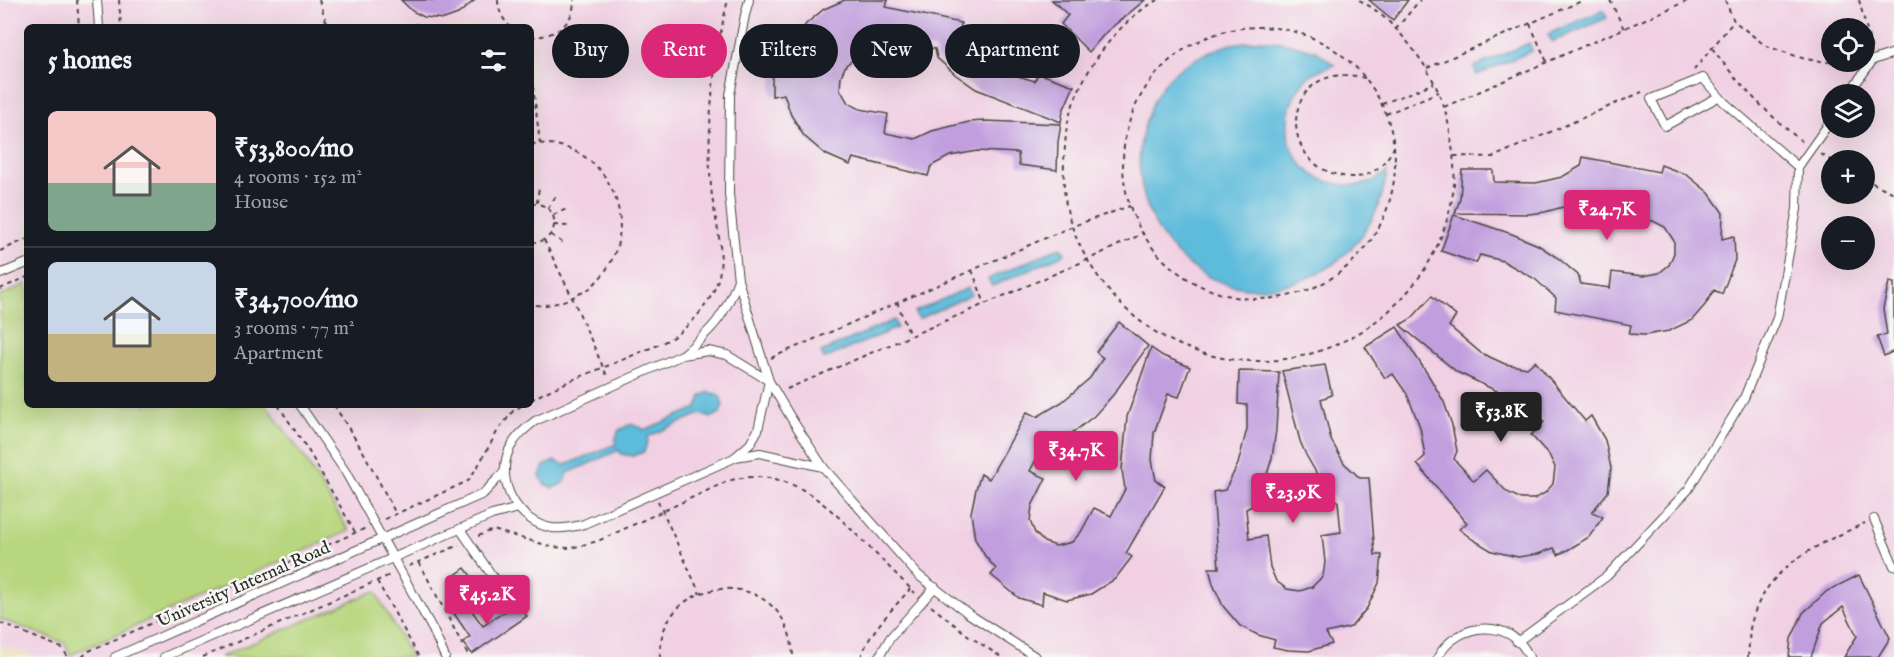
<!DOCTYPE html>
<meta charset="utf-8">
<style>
:root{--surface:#171b24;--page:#20242c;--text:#f1f3f6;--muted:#9ea1a6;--line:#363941;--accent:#db2777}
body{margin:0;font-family:"IM FELL English",serif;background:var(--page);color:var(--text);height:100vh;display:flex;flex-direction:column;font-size:22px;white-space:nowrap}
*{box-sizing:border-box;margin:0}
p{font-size:20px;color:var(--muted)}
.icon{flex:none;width:33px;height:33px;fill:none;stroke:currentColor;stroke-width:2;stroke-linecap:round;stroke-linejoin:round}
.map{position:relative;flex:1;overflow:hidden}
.details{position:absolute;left:24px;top:24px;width:510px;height:384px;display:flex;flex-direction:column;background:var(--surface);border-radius:9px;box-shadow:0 6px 24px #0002}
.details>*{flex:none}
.hud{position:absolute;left:552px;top:24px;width:570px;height:54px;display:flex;gap:12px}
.fabs{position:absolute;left:1821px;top:18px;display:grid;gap:12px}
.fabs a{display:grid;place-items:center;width:54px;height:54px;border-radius:50%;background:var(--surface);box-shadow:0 6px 24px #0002;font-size:30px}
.price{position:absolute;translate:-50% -51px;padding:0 14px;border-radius:6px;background:var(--accent);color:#fff;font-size:20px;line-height:39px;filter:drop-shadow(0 2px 3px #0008)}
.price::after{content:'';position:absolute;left:50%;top:36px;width:18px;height:14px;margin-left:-9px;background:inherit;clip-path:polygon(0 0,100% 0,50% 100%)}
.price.on{background:#222;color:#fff}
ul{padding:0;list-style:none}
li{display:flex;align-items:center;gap:18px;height:150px;padding:0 24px}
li+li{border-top:2px solid var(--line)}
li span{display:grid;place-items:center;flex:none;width:168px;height:120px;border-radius:9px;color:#555}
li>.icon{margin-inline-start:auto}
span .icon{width:72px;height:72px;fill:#fffc;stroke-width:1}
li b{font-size:26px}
h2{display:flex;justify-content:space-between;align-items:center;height:72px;padding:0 24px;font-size:26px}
.chip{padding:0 21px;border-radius:27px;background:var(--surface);box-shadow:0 6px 24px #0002;font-size:21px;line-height:54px}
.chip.on{background:var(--accent);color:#fff}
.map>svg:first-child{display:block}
</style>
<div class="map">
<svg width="1894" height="657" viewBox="0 0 1894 657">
<rect width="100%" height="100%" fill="#f6f6f2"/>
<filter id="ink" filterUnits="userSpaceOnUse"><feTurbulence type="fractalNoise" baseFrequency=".0167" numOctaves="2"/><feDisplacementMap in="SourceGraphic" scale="12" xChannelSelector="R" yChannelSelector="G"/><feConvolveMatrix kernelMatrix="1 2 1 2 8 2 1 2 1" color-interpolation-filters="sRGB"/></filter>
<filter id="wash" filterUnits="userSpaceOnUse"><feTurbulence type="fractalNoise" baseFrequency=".008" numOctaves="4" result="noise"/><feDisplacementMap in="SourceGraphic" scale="24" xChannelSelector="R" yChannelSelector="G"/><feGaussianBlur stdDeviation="1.35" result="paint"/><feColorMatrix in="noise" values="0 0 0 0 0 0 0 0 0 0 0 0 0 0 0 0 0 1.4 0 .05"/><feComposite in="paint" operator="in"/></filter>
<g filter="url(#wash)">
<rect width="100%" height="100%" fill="#ebe0c0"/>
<path fill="#f1d0e3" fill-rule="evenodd" d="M 0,0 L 1894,0 L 1894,657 L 41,657 L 0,645 ZM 27,27 L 531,27 L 531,405 L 27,405 ZM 1832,28 L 1864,28 L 1864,62 L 1832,62 ZM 1832,94 L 1864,94 L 1864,128 L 1832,128 ZM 1832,160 L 1864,160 L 1864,194 L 1832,194 ZM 1832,226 L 1864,226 L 1864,260 L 1832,260 Z"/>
<g fill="#b7d67d" stroke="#718054" stroke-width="1.5">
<path d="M 27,284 L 27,405 L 266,405 L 302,454 L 349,531 L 70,655 L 65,643 L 0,619 L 0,296 Z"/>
<path d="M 375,591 L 411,657 L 220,657 Z"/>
</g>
<g fill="#5dbbdb" stroke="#447383" stroke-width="1.5">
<path d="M 1603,10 L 1607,18 L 1552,42 L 1548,34 Z"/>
<path d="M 1261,40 L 1287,43 L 1316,51 L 1335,65 C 1329,67 1320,69 1314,73 C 1304,78 1296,92 1292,102 C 1278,139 1299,179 1339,184 C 1350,186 1361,186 1371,182 C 1377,179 1382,175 1387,172 C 1385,180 1384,190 1381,198 C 1370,233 1343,263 1310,277 C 1288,286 1257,292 1234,286 C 1162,270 1123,189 1146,121 C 1151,105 1160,86 1173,74 C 1187,62 1207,52 1225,46 C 1236,42 1249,42 1261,40 Z"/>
<path d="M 1529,43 L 1532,51 L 1477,75 L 1474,67 Z"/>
<path d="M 1061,247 L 1065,254 L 992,286 L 988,279 Z"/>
<path d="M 968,288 L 971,295 L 918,319 L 914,312 Z"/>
<path d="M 894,320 L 897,328 L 824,359 L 821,352 Z"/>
<path d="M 709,392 L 719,395 L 723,404 L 720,413 L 711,418 L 700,414 L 647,437 L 648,440 L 644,452 L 633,456 L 621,454 L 619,450 L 568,473 L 564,483 L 553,488 L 544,484 L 540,476 L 544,466 L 554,461 L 565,465 L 616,444 L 615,440 L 619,430 L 631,424 L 642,428 L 644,430 L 697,408 L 701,396 Z"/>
</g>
<g id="blocks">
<g fill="#c19ede">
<path d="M 401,0 L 475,0 L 458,14 L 444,19 L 424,17 L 412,11 Z"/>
<path d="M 845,0 L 888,0 L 886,7 L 961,23 L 960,35 L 981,55 L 1011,74 L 1035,81 L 1038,73 L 1074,86 L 1063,111 L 1061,122 L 976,89 L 956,75 L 937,58 L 935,49 L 905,44 L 903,60 L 872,55 L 857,57 L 846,65 L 841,76 L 840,89 L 848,103 L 860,109 L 888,114 L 885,133 L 915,139 L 932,131 L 969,122 L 984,121 L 1061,124 L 1058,142 L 1057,170 L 1019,165 L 1018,153 L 977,151 L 950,156 L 931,166 L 928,176 L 853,158 L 850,165 L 825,154 L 804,136 L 791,115 L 784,94 L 772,96 L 772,72 L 786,39 L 793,43 L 806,24 L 824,9 Z"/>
<path d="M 1052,0 L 1145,0 L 1106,32 L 1089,52 L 1061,24 L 1068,15 Z"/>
<path d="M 1369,0 L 1408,0 L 1393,20 Z"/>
<path d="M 1583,157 L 1659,172 L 1661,165 L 1687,175 L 1709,193 L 1723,213 L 1722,239 L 1734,236 L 1735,260 L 1722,294 L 1714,290 L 1705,305 L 1692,320 L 1669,331 L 1645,335 L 1629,334 L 1631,325 L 1555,310 L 1556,298 L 1535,279 L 1503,261 L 1480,255 L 1476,263 L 1441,251 L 1454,215 L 1512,234 L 1538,245 L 1558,258 L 1578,275 L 1581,284 L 1610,288 L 1612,272 L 1643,276 L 1659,273 L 1669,265 L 1674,253 L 1674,241 L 1665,227 L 1653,221 L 1626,217 L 1628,198 L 1598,194 L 1581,202 L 1545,212 L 1529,214 L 1455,213 L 1460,199 L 1462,170 L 1493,170 L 1494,182 L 1536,183 L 1562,177 L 1581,166 Z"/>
<path d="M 1889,282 L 1894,283 L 1894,351 L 1884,356 L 1877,337 L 1887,334 L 1883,309 Z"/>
<path d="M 1432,296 L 1456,316 L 1449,326 L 1481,353 L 1505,364 L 1527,368 L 1535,361 L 1585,421 L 1591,416 L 1605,440 L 1611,468 L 1608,492 L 1592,512 L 1603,517 L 1589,537 L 1571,548 L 1558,555 L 1554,548 L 1538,554 L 1518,557 L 1492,551 L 1472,539 L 1459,529 L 1467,523 L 1417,464 L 1425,456 L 1420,427 L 1407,394 L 1393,374 L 1385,378 L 1365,347 L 1397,327 L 1430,378 L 1444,402 L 1452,425 L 1457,451 L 1454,459 L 1474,481 L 1486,470 L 1507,492 L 1521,499 L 1534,499 L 1545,493 L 1553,484 L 1555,467 L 1549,455 L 1531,435 L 1544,422 L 1523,399 L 1505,395 L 1457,372 L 1400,325 L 1412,318 Z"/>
<path d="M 1119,322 L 1148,346 L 1113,395 L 1094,416 L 1075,431 L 1053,445 L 1044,445 L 1030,471 L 1046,478 L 1032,506 L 1030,521 L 1035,533 L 1044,542 L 1056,546 L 1072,542 L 1081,532 L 1094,508 L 1111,516 L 1125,489 L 1122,470 L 1127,417 L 1151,348 L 1163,356 L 1190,367 L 1179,397 L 1168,394 L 1154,433 L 1152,460 L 1156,481 L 1165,486 L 1126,553 L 1132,557 L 1115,579 L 1091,594 L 1067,600 L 1043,592 L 1042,605 L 1019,598 L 991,575 L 996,569 L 985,556 L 975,539 L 971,513 L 976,489 L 981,474 L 989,479 L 1027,412 L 1037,417 L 1062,402 L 1090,378 L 1103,358 L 1096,352 Z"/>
<path d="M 1325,365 L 1332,395 L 1321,399 L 1331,440 L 1344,463 L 1360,478 L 1369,478 L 1375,555 L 1382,555 L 1379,583 L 1367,608 L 1351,627 L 1326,633 L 1332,644 L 1309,651 L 1288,650 L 1273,647 L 1275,640 L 1258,635 L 1240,626 L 1223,606 L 1213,584 L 1209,568 L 1219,568 L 1213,492 L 1225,490 L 1238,464 L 1247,429 L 1247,405 L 1238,404 L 1239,371 L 1279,372 L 1276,430 L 1272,458 L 1265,481 L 1254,505 L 1246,509 L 1249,539 L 1266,536 L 1270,567 L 1276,581 L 1287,589 L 1300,591 L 1312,587 L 1323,576 L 1325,562 L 1322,535 L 1341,532 L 1338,502 L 1325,488 L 1306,455 L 1300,441 L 1282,371 Z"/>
<path d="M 465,568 L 480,588 L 465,599 L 450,579 Z"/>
<path d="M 1859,575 L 1890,638 L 1878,657 L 1844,657 L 1857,636 L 1843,607 L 1823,623 L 1811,657 L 1789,657 L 1791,639 L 1803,613 L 1827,591 Z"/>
<path d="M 466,603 L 483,626 L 517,603 L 527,616 L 472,654 L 463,642 L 470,637 L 453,612 Z"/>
</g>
</g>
</g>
<g filter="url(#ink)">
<use href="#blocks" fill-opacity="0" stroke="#484641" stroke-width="1.5"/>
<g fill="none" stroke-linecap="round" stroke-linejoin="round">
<defs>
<g id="lane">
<path d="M 97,0 L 99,27"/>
<path d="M 749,0 L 745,15 L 730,95 L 729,194 L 738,280 L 769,381 L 791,418 L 823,467 L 918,575 L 969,614 L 1036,657"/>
<path d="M 1848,94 L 1873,60 L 1894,53"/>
<path d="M 1718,97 L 1665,126 L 1651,99 L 1703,78 L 1724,102 L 1798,167"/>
<path d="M 0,274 L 27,263"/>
<path d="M 708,351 L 727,355 L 769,381 L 758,430 L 750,444 L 734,458 L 584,524 C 574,527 563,529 552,528 C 517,522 494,481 510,448 C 516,436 525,429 535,421 L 682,355 Z"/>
<path d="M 684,354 C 713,328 724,318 738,280"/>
<path d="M 300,405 L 345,471 L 433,630 L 445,657"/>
<path d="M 735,457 L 760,453 L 823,467"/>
<path d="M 1874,519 L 1894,566"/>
<path d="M 460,529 L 504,593 L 482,606"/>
<path d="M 1517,642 L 1607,576 L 1688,490 L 1744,398 L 1777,318 L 1797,209 L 1798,167 L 1832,119"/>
<path d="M 115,657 L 483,494 L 505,471"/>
<path d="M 164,657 L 492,515 L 518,508"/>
<path d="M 879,657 L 890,638 L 935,587"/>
<path d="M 1438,657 C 1457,621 1512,617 1529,657"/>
</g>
</defs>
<use href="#lane" stroke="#484641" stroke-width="10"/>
<g stroke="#484641" stroke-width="2" stroke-dasharray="4.5 4.5" stroke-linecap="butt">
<path d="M 77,0 L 79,27"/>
<path d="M 119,0 L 121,27"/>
<path d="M 319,0 L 328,27"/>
<path d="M 498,0 C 498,11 503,19 510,27"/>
<path d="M 1158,0 C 1114,22 1071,86 1066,134 C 1064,158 1062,182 1066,205 C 1073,238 1089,266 1109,291 C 1197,397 1360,379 1429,262 C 1444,236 1457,196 1454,165 C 1450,113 1439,80 1405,39 C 1392,24 1377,9 1359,0"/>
<path d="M 1610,0 L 1624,29"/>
<path d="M 1725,0 L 1734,21 L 1766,46 L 1805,59 L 1836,63 L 1853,62"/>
<path d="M 1859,0 L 1872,50"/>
<path d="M 1530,24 L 1547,62"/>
<path d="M 416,27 L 416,23"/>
<circle cx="1259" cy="163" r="136"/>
<path d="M 1396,29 L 1420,0"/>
<path d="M 531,37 C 554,37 574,25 574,0"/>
<path d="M 1712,48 C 1740,86 1766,113 1804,143"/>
<path d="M 531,68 L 540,144"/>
<path d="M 1427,68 L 1584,0"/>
<path d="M 1694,70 L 1734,21"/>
<path d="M 1365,78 C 1279,56 1272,173 1352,177 C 1372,178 1386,163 1394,147"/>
<path d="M 1382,104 L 1434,83"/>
<path d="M 1444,107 L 1689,0"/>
<path d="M 1386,114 L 1439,92"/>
<path d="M 531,144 C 611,136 651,234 591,287 C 587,291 580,293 575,296 C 563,302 545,308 531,304"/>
<path d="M 1821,154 L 1832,161"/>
<path d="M 1454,156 L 1493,157 L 1642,92"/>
<path d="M 1864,179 L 1894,193"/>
<path d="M 537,203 L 539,186"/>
<path d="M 531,204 C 562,201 562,244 531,242"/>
<path d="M 548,208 L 558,193"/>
<path d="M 553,215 L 567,209"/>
<path d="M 554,225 L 568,226"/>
<path d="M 551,235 L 563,243"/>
<path d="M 544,240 L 572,297 L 607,376"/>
<path d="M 0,251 L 27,239"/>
<path d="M 532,257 L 533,242"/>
<path d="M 972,270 L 985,304"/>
<path d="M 0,289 L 27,277"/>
<path d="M 897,302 L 910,336"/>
<path d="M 771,358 L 1073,226 L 1130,206"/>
<path d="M 787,389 L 1087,260 L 1144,233"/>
<path d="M 531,400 C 562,382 602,369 636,354 C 650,348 668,342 680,332 C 697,319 714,297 719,276 C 725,246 713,215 711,186 C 706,130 714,54 728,0"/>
<path d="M 278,405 L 308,450 L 355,532"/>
<path d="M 334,405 L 364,453 L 396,514"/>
<path d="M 658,501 L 700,594"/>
<path d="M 385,519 L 468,481 L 478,466 L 497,432 L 513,411 L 523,405"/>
<path d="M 478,536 L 493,530 L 553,547 L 571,548 L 598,541 L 728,481 C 786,465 822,500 859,537 C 878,556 896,574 915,593"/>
<path d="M 419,562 L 469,657"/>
<path d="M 409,566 L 459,545"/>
<path d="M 377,581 L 419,657"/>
<path d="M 931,606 L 969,636 L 1001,657"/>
<path d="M 0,623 L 62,648 L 68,657"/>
<path d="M 82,657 L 89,651 L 366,528"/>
<path d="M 203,657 L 390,575"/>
<path d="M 660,657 C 657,570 790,562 793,657"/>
<path d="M 861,657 C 870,631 892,610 910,589"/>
<path d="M 1748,657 C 1749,648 1749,638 1750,629 C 1762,568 1815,546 1865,523"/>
</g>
<use href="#lane" stroke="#fff" stroke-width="8"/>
</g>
</g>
<g text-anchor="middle" stroke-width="5" stroke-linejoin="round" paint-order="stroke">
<g font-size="18" fill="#2b2b2b" stroke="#f6f6f2">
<text transform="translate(243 584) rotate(-24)" y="6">University Internal Road</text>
</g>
</g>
</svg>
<div class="fabs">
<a><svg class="icon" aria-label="locate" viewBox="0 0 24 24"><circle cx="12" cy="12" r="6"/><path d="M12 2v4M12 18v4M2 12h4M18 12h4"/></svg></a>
<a><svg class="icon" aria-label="layers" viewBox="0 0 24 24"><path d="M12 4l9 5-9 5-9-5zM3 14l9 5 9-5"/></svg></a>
<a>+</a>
<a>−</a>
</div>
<b class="price" style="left:1607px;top:241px">₹24.7K</b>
<b class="price on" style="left:1501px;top:443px">₹53.8K</b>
<b class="price" style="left:1076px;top:482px">₹34.7K</b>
<b class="price" style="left:1293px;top:524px">₹23.9K</b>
<b class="price" style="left:487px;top:626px">₹45.2K</b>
<div class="hud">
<a class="chip">Buy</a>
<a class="chip on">Rent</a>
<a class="chip">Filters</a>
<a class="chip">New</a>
<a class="chip">Apartment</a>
</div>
<section class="details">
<h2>5 homes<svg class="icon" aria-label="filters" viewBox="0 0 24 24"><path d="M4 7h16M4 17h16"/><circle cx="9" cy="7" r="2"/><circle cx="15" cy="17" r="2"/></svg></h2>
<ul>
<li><span style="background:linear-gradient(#f6c9c9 60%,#7fa58c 0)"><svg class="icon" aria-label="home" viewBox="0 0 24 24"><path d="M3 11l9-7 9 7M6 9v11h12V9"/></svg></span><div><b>₹53,800/mo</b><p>4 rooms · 152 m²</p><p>House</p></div></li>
<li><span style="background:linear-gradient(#c9d6e8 60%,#c2b280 0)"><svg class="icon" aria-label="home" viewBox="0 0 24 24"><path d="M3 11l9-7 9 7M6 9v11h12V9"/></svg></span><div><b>₹34,700/mo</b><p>3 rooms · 77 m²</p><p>Apartment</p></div></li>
</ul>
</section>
</div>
